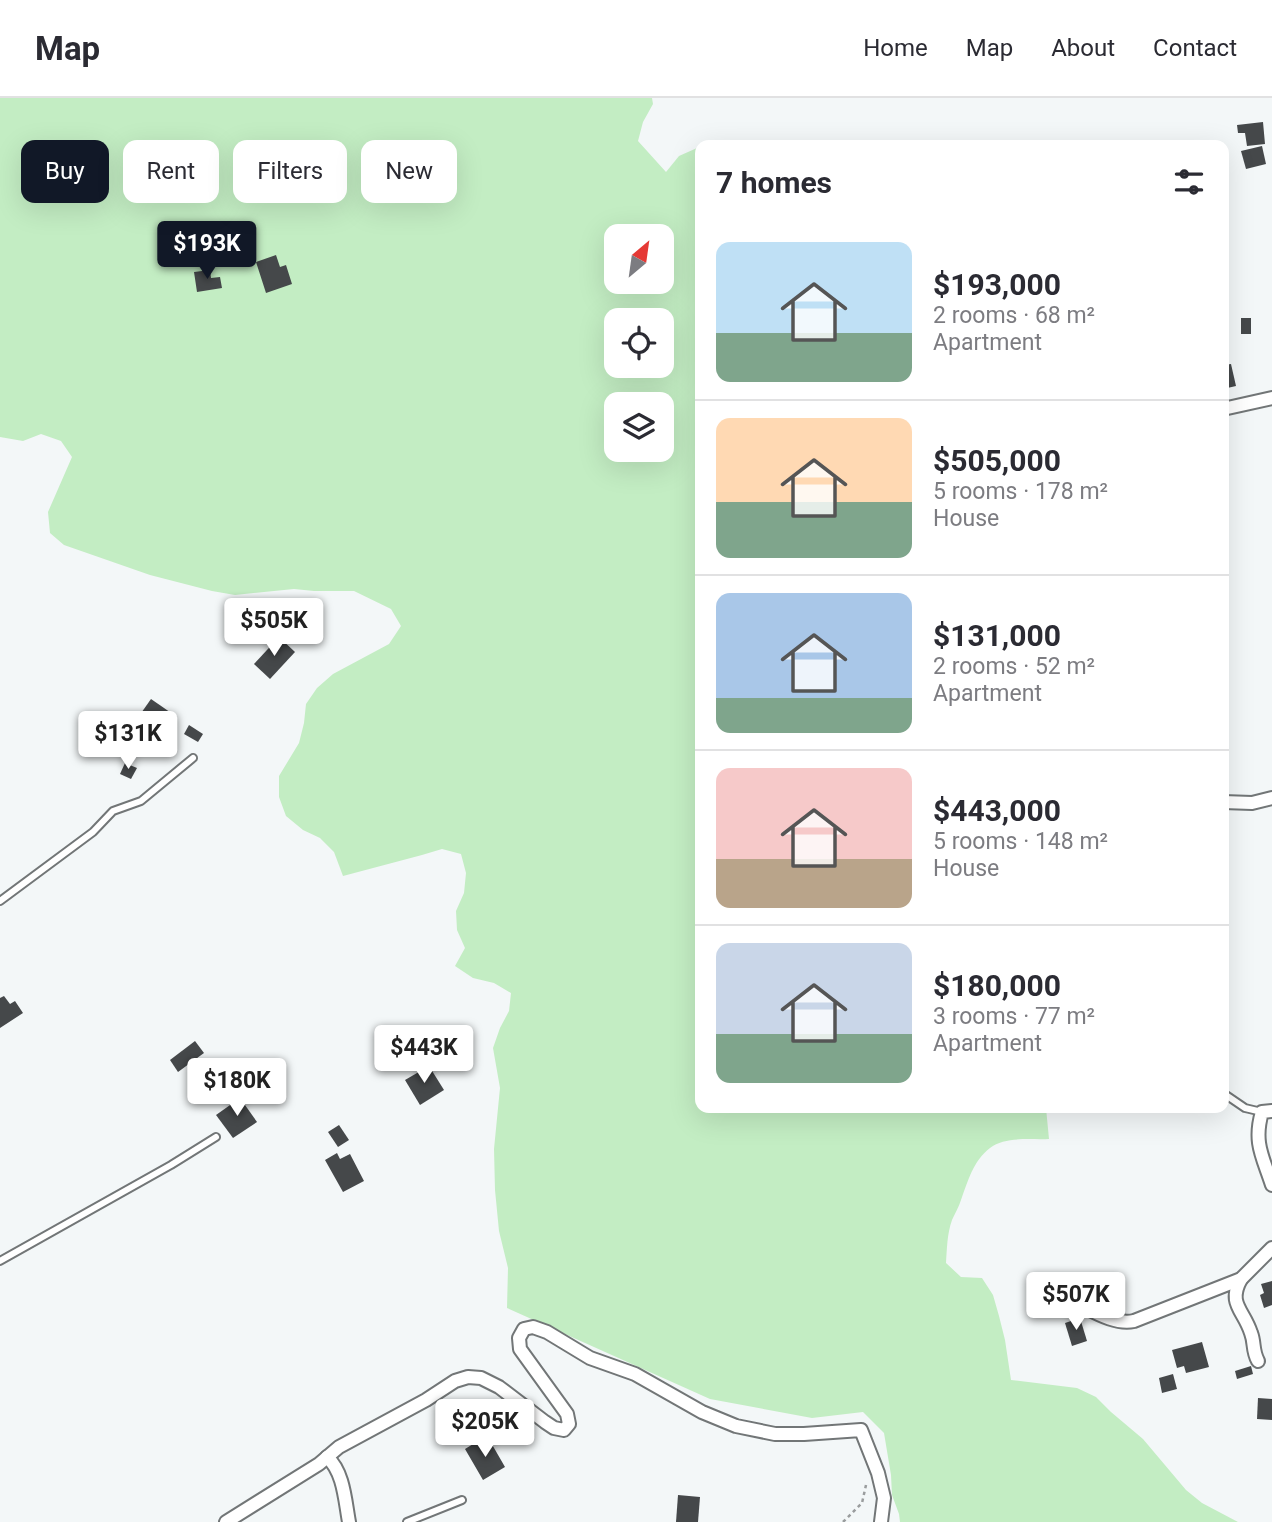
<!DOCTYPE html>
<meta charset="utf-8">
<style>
:root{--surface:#fff;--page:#f2f2f3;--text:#2b2b33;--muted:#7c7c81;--line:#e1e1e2;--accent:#111827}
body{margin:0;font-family:Roboto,sans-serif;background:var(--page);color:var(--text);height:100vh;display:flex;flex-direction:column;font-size:26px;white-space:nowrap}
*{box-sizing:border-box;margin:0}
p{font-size:23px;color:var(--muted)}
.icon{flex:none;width:38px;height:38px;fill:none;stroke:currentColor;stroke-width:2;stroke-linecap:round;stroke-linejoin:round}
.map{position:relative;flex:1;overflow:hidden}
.details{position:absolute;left:695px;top:42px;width:534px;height:973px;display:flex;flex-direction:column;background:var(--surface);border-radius:14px;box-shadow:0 7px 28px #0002}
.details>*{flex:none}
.banner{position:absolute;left:21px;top:42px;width:569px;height:63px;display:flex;gap:14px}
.needle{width:46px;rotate:29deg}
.fabs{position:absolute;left:604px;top:126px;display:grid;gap:14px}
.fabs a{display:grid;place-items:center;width:70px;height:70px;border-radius:14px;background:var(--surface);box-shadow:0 7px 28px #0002;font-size:35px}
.price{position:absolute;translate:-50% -60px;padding:0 16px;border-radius:7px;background:#fff;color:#222;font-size:23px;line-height:46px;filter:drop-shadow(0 2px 4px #0008)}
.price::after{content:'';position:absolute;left:50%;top:42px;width:21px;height:16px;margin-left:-10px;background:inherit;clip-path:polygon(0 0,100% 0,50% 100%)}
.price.on{background:var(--accent);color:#fff}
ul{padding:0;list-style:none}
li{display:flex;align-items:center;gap:21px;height:175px;padding:0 21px}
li+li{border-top:2px solid var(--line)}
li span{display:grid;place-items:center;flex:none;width:196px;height:140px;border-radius:14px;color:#555}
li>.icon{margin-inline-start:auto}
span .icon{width:84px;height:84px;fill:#fffc;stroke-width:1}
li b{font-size:30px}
h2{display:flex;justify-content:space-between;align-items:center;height:84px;padding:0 21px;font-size:30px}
.pill{padding:0 24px;border-radius:14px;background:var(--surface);box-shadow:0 7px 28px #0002;font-size:24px;line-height:63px}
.pill.on{background:var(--accent);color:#fff}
header{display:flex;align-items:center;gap:42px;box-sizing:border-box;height:98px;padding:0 35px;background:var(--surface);border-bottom:2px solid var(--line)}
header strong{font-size:33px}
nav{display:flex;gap:38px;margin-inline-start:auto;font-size:24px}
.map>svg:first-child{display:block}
</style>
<header>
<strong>Map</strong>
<nav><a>Home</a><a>Map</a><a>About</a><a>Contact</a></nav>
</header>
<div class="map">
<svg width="1272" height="1424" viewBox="0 0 1272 1424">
<rect width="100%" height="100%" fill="#f3f7f8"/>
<path fill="#c3edc3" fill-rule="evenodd" d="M 0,0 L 652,0 L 653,6 L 643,24 L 638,43 L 666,74 L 679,58 L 697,50 L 700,51 L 700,1010 L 1046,1010 L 1049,1041 C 1030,1042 1005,1038 990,1050 C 973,1063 968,1083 961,1102 C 959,1109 955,1115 952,1122 C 947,1136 947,1151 946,1165 L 961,1179 L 982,1180 L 993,1197 L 999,1218 L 1005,1242 L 1011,1282 L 1077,1290 L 1096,1299 L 1111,1314 L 1143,1341 L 1186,1392 L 1202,1405 L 1238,1424 L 900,1424 L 899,1416 L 892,1397 L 891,1377 L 884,1335 L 863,1314 L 812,1320 L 710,1301 L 507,1210 L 508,1170 L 499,1133 L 495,1092 L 494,1051 L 500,990 L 493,950 L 500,930 L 509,913 L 511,895 L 494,885 L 473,880 L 455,868 L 465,850 L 457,832 L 456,813 L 464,795 L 466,775 L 461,756 L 442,751 L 422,757 L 343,778 L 334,754 L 320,740 L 303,732 L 286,718 L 279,699 L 279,678 L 299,645 L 304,625 L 306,606 L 317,590 L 333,576 L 389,546 L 401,528 L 391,511 L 354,493 L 314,493 L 294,491 L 235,497 L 212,493 L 150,477 L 64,447 L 50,435 L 48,414 L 72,359 L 61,343 L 41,336 L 23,343 L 0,339 ZM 616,138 L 662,138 L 662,184 L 616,184 ZM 616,222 L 662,222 L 662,268 L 616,268 ZM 616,306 L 662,306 L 662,352 L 616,352 Z"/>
<g fill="#45484a">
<path d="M 1263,24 L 1265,46 L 1247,48 L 1245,35 L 1238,35 L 1237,27 Z"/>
<path d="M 1262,48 L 1266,66 L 1246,71 L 1241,53 Z"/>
<path d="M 276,157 L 280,169 L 286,167 L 292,186 L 266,195 L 256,164 Z"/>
<path d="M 210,172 L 211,180 L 220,179 L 222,190 L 197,194 L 194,174 Z"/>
<rect x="1241" y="220" width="10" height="16"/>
<path d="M 1231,266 L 1236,288 L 1223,291 L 1223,267 Z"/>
<path d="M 279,539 L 295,554 L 270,581 L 254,566 Z"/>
<path d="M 151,601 L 177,619 L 159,646 L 132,628 Z"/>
<path d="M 189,627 L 203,636 L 198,644 L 184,636 Z"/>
<path d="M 125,665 L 137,670 L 131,681 L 120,676 Z"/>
<path d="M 4,898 L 10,906 L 15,903 L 23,915 L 0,930 L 0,900 Z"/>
<path d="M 195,943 L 204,955 L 178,974 L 170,962 Z"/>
<path d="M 429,968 L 444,992 L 420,1007 L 405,982 Z"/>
<path d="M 240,1000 L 257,1024 L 233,1040 L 216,1017 Z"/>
<path d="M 339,1027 L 349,1042 L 338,1049 L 328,1034 Z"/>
<path d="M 337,1055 L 340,1061 L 350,1056 L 364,1083 L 343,1094 L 325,1062 Z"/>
<path d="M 1062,1180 L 1068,1203 L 1043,1209 L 1038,1186 Z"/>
<path d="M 1272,1183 L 1272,1207 L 1264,1210 L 1260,1197 L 1264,1195 L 1261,1186 Z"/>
<path d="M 1080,1220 L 1087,1243 L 1072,1248 L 1065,1225 Z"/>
<path d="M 1202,1244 L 1209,1269 L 1186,1275 L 1184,1268 L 1177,1270 L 1172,1252 Z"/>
<path d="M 1251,1268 L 1253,1276 L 1237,1281 L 1235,1273 Z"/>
<path d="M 1173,1276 L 1177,1291 L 1162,1295 L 1159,1280 Z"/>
<path d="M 1258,1300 L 1272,1301 L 1272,1322 L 1257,1321 Z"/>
<path d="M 478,1343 L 481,1348 L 490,1343 L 505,1369 L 483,1382 L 465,1351 Z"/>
<path d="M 678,1397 L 700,1399 L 698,1424 L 676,1424 Z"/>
</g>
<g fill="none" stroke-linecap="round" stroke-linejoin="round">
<defs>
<g id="service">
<path d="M 0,803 L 93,734 L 113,713 L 141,703 L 193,660"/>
<path d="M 1223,995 L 1245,1010 L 1262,1014"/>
<path d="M 0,1163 L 171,1067 L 216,1039"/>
<path d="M 407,1424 L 462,1402"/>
</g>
<g id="minor">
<path d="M 1223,311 L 1272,300"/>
<path d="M 1223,704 L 1252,705 L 1272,700"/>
<path d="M 1272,1013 L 1262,1014 C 1253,1045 1263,1059 1272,1087"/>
<path d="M 1241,1181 C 1227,1206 1244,1212 1251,1235 C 1255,1245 1252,1252 1258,1263"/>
<path d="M 1074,1204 C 1093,1213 1114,1227 1134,1223 L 1241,1181 L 1272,1150"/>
<path d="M 327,1359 C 344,1374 345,1403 349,1424"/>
<path d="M 226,1424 L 319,1366 L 339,1349 L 426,1302 L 455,1283 L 468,1279 L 481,1280 L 499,1289 L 545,1324 L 554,1330 L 564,1332 L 569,1326 L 567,1316 L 520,1251 L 519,1240 L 524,1231 L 533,1229 L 547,1234 L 590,1260 L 635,1276 L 702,1314 L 736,1328 L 775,1336 L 804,1336 L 861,1332 L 878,1375 L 884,1400 L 881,1424"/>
</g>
</defs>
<use href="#service" stroke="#727677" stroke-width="10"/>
<use href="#minor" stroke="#727677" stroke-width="16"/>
<path stroke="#9a9d9e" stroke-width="2.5" stroke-dasharray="3.5 3.5" stroke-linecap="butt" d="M 843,1424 L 862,1405 L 866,1387"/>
<use href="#service" stroke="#fff" stroke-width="6"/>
<use href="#minor" stroke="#fff" stroke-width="12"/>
</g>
</svg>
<div class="fabs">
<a><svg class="needle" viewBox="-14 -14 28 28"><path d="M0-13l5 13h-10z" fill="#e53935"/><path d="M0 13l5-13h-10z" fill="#7c7c81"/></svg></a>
<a><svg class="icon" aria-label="locate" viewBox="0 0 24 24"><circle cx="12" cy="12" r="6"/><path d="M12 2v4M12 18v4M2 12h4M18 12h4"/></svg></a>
<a><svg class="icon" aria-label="layers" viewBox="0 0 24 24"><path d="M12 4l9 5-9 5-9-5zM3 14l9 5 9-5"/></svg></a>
</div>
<b class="price on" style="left:207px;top:183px">$193K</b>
<b class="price" style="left:274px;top:560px">$505K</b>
<b class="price" style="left:128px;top:673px">$131K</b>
<b class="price" style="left:424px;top:987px">$443K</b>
<b class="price" style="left:237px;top:1020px">$180K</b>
<b class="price" style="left:1076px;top:1234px">$507K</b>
<b class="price" style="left:485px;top:1361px">$205K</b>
<div class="banner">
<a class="pill on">Buy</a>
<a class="pill">Rent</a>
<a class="pill">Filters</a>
<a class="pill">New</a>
</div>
<section class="details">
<h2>7 homes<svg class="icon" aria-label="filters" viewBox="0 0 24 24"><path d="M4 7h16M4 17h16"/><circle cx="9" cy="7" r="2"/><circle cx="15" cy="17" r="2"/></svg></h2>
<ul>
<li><span style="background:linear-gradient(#bfe0f5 65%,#7fa58c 0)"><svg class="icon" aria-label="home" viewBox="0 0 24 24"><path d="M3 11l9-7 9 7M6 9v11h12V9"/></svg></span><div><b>$193,000</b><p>2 rooms · 68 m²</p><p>Apartment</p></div></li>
<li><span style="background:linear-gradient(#ffd9b3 60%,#7fa58c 0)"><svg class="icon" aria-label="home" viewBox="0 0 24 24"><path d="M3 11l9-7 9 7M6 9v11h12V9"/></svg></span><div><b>$505,000</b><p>5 rooms · 178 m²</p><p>House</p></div></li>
<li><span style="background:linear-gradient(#a9c7e8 75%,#7fa58c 0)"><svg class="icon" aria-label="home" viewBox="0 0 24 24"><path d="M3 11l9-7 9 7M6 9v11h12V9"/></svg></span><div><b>$131,000</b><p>2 rooms · 52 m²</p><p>Apartment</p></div></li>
<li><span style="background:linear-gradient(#f6c9c9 65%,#b9a48a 0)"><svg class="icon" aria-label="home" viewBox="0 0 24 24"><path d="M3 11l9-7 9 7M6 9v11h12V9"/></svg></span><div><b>$443,000</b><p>5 rooms · 148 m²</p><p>House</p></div></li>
<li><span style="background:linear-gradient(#c9d6e8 65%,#7fa58c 0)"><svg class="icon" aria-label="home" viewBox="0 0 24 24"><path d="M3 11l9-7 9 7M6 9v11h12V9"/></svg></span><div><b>$180,000</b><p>3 rooms · 77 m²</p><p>Apartment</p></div></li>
</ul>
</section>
</div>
